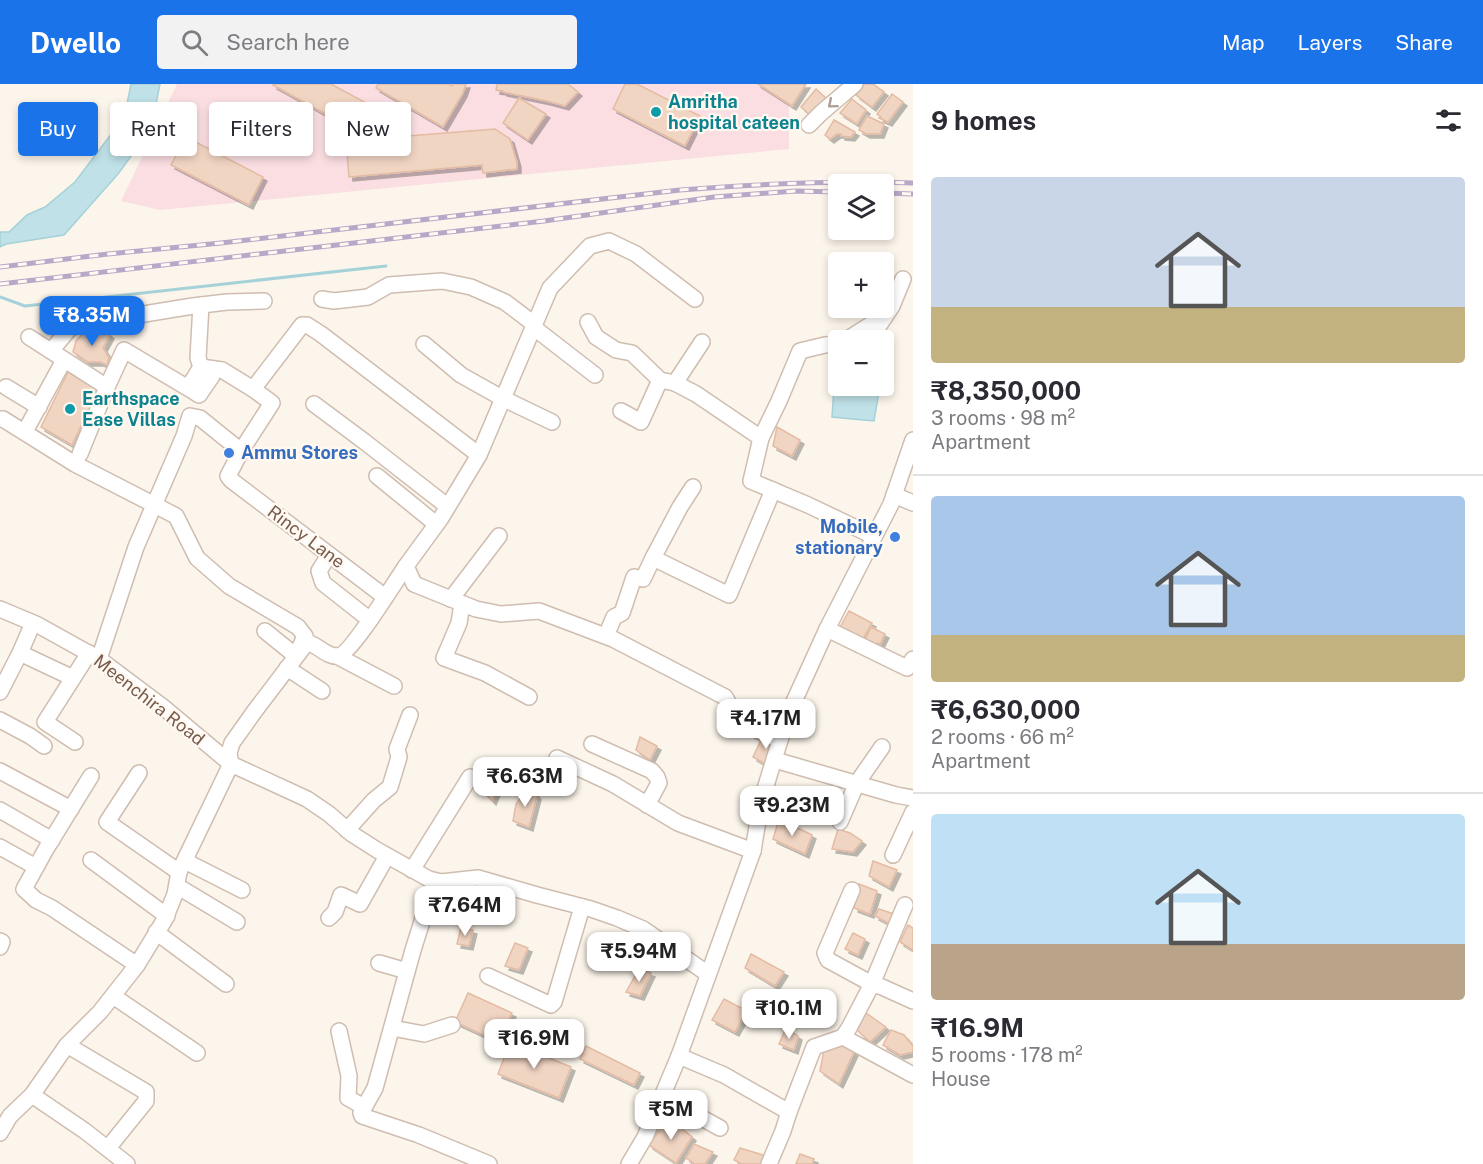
<!DOCTYPE html>
<meta charset="utf-8">
<style>
:root{--surface:#fff;--page:#f2f2f3;--text:#2b2b33;--muted:#7c7c81;--line:#e1e1e2;--accent:#1a73e8}
body{margin:0;font-family:"Public Sans",sans-serif;background:var(--page);color:var(--text);height:100vh;display:flex;flex-direction:column;font-size:22px;white-space:nowrap}
*{box-sizing:border-box;margin:0}
p{font-size:20px;color:var(--muted)}
.icon{flex:none;width:33px;height:33px;fill:none;stroke:currentColor;stroke-width:2;stroke-linecap:round;stroke-linejoin:round}
.map{position:relative;flex:1;overflow:hidden}
.drawer{display:flex;flex-direction:column;background:var(--surface);width:570px}
.drawer>*{flex:none}
.top-card{position:absolute;left:18px;top:18px;width:570px;height:54px;display:flex;gap:12px}
.controls{position:absolute;left:828px;top:90px;display:grid;gap:12px}
.controls a{display:grid;place-items:center;width:66px;height:66px;border-radius:6px;background:var(--surface);box-shadow:0 3px 9px #0003;font-size:30px}
.price{position:absolute;translate:-50% -51px;padding:0 14px;border-radius:12px;background:#fff;color:#222;font-size:20px;line-height:39px;filter:drop-shadow(0 2px 3px #0008)}
.price::after{content:'';position:absolute;left:50%;top:36px;width:18px;height:14px;margin-left:-9px;background:inherit;clip-path:polygon(0 0,100% 0,50% 100%)}
.price.active{background:var(--accent);color:#fff}
ul{padding:0;list-style:none}
li{display:grid;align-content:center;gap:12px;height:318px;padding:0 18px}
li+li{border-top:2px solid var(--line)}
li span{display:grid;place-items:center;height:186px;border-radius:6px;color:#555}
li>.icon{margin-inline-start:auto}
span .icon{width:108px;height:108px;fill:#fffc;stroke-width:1}
li b{font-size:26px}
h2{display:flex;justify-content:space-between;align-items:center;height:72px;padding:0 18px;font-size:26px}
.tag{padding:0 21px;border-radius:6px;background:var(--surface);box-shadow:0 3px 9px #0003;font-size:21px;line-height:54px}
.tag.active{background:var(--accent);color:#fff}
header{display:flex;align-items:center;gap:36px;box-sizing:border-box;height:84px;padding:0 30px;background:var(--accent);color:#fff}
header strong{font-size:28px}
nav{display:flex;gap:33px;margin-inline-start:auto;font-size:21px}
.search{width:420px;height:54px;background:var(--page);display:flex;align-items:center;gap:15px;box-sizing:border-box;padding:0 21px;border-radius:6px;color:var(--muted);font-size:22px}
main{display:flex;flex:1;min-height:0}
.map>svg:first-child{display:block}
</style>
<header>
<strong>Dwello</strong>
<div class="search"><svg class="icon" aria-label="search" viewBox="0 0 24 24"><circle cx="10" cy="10" r="6"/><path d="M15 15l6 6"/></svg>Search here</div>
<nav><a>Map</a><a>Layers</a><a>Share</a></nav>
</header>
<main>
<div class="map">
<svg width="913" height="1080" viewBox="0 0 913 1080">
<defs>
<filter id="shadow"><feDropShadow dx="4" dy="4" stdDeviation="0" flood-color="#0004"/></filter>
</defs>
<rect width="100%" height="100%" fill="#fcf5eb"/>
<path fill="#fadee2" d="M 177,0 L 789,0 L 789,65 L 160,126 L 121,117 Z"/>
<g fill="#bfe1e7" stroke="#a5d1d8" stroke-width="1.5">
<path d="M 131,0 L 160,0 L 151,45 L 118,90 L 64,151 L 6,160 L 0,163 L 0,148 L 9,148 L 27,131 L 45,123 L 75,98 L 112,49 L 126,25 Z"/>
<path d="M 838,286 L 838,302 L 880,302 L 874,337 L 832,333 L 835,287 Z"/>
</g>
<g fill="none" stroke-linecap="round" stroke-linejoin="round">
<path stroke="#a5d1d8" stroke-width="3" d="M 0,213 L 25,222 L 386,182"/>
</g>
<g fill="#f1d5c3" stroke="#e4bba3" stroke-width="1.5" filter="url(#shadow)">
<path d="M 274,0 L 331,0 L 381,27 L 367,53 L 273,1 Z"/>
<path d="M 378,0 L 448,0 L 452,2 L 453,0 L 466,0 L 463,9 L 443,43 L 376,4 Z"/>
<path d="M 497,0 L 568,0 L 578,8 L 565,22 L 547,17 L 503,8 L 503,7 L 496,6 Z"/>
<path d="M 625,0 L 637,0 L 700,32 L 685,62 L 613,25 Z"/>
<path d="M 758,0 L 806,0 L 792,22 Z"/>
<path d="M 864,0 L 873,0 L 884,8 L 872,23 L 856,11 Z"/>
<path d="M 816,5 L 827,15 L 812,33 L 801,23 Z"/>
<path d="M 892,10 L 903,18 L 888,38 L 879,34 L 881,33 L 877,30 Z"/>
<path d="M 519,14 L 546,30 L 528,56 L 503,39 Z"/>
<path d="M 852,15 L 866,26 L 857,40 L 840,29 Z"/>
<path d="M 867,32 L 884,40 L 880,50 L 866,50 L 859,46 Z"/>
<path d="M 834,36 L 855,48 L 851,53 L 841,52 L 841,50 L 837,50 L 830,55 L 825,51 Z"/>
<path d="M 495,45 L 510,55 L 517,79 L 517,85 L 483,89 L 482,81 L 349,93 L 346,57 Z"/>
<path d="M 186,53 L 263,93 L 249,121 L 171,81 Z"/>
<path d="M 87,245 L 96,253 L 103,245 L 110,251 L 103,264 L 109,274 L 107,281 L 100,278 L 88,278 L 73,268 L 76,257 Z"/>
<path d="M 68,288 L 98,306 L 72,361 L 41,343 Z"/>
<path d="M 777,343 L 800,356 L 792,372 L 773,362 Z"/>
<path d="M 849,527 L 872,539 L 860,560 L 839,545 Z"/>
<path d="M 871,543 L 885,550 L 880,560 L 877,559 L 875,563 L 864,558 Z"/>
<path d="M 763,652 L 778,657 L 769,682 L 753,673 Z"/>
<path d="M 640,653 L 657,662 L 650,676 L 636,666 Z"/>
<path d="M 487,679 L 505,687 L 492,717 L 478,702 Z"/>
<path d="M 530,702 L 537,712 L 529,743 L 513,737 L 516,720 Z"/>
<path d="M 779,735 L 812,751 L 805,770 L 773,755 Z"/>
<path d="M 838,745 L 850,749 L 862,757 L 853,768 L 832,765 Z"/>
<path d="M 873,777 L 897,786 L 889,803 L 869,792 Z"/>
<path d="M 859,800 L 877,807 L 870,830 L 854,824 Z"/>
<path d="M 879,825 L 897,831 L 892,841 L 875,832 Z"/>
<path d="M 908,841 L 913,844 L 913,866 L 900,858 Z"/>
<path d="M 461,843 L 473,846 L 469,862 L 457,860 Z"/>
<path d="M 853,849 L 865,855 L 858,871 L 845,865 Z"/>
<path d="M 515,859 L 528,864 L 519,886 L 505,882 Z"/>
<path d="M 751,870 L 784,888 L 775,902 L 745,884 Z"/>
<path d="M 639,885 L 651,889 L 640,912 L 626,908 Z"/>
<path d="M 468,909 L 512,929 L 499,958 L 455,938 Z"/>
<path d="M 724,915 L 747,927 L 735,948 L 712,936 Z"/>
<path d="M 866,929 L 886,943 L 870,958 L 855,944 Z"/>
<path d="M 786,944 L 798,952 L 794,966 L 779,960 Z"/>
<path d="M 891,946 L 904,951 L 913,962 L 913,968 L 900,971 L 883,961 Z"/>
<path d="M 510,958 L 571,983 L 559,1014 L 498,990 Z"/>
<path d="M 841,961 L 855,966 L 839,1000 L 820,987 L 824,966 Z"/>
<path d="M 586,962 L 640,989 L 634,1001 L 580,975 Z"/>
<path d="M 665,1038 L 670,1042 L 674,1038 L 692,1053 L 676,1079 L 649,1061 Z"/>
<path d="M 694,1060 L 713,1068 L 705,1080 L 695,1080 L 686,1074 Z"/>
<path d="M 740,1064 L 766,1072 L 762,1080 L 742,1080 L 734,1076 Z"/>
<path d="M 800,1070 L 814,1075 L 812,1080 L 796,1080 Z"/>
</g>
<g fill="none" stroke-linecap="round" stroke-linejoin="round">
<defs>
<g id="minor">
<path d="M 809,41 L 821,29 L 855,0"/>
<path d="M 322,215 L 334,217 L 368,213 L 389,201 L 442,197 L 471,203 L 505,218 L 534,240"/>
<path d="M 695,215 L 636,170 L 609,157 L 590,162 L 550,204 L 479,371 L 441,434 L 406,482 L 414,500 L 476,525 L 501,530 L 539,527 L 613,555 L 725,613 L 740,639 L 780,656"/>
<path d="M 201,221 L 198,274 L 201,283"/>
<path d="M 588,238 L 596,253 L 616,266 L 632,269 L 660,296 L 675,299 L 696,310 L 761,354"/>
<path d="M 533,243 L 595,291"/>
<path d="M 878,243 L 892,222 L 903,195"/>
<path d="M 29,253 L 107,303"/>
<path d="M 846,256 L 873,239"/>
<path d="M 424,260 L 461,291 L 502,314 L 552,338"/>
<path d="M 838,260 L 825,261 L 800,267 L 779,317 L 761,354 L 751,397 L 808,421 L 873,452"/>
<path d="M 51,267 L 70,244 L 80,241 L 121,236 L 144,230 L 193,222 L 227,218 L 264,217"/>
<path d="M 675,299 L 702,258"/>
<path d="M 6,303 L 39,323"/>
<path d="M 188,304 L 199,311 L 212,292 L 213,285"/>
<path d="M 253,305 L 302,241 L 307,241 L 321,250 L 479,371"/>
<path d="M 314,320 L 365,358 L 447,422"/>
<path d="M 621,327 L 641,338 L 660,296"/>
<path d="M 0,335 L 3,335 L 75,380 L 176,432 L 197,474 L 229,502 L 298,543 L 305,552 L 296,572 L 265,547"/>
<path d="M 28,342 L 64,276"/>
<path d="M 80,370 L 107,303 L 124,266 L 188,304 L 201,283 L 222,286 L 253,305 L 272,319 L 241,367 L 228,392 L 231,396 L 385,513"/>
<path d="M 377,392 L 436,440"/>
<path d="M 693,403 L 680,423 L 653,474 L 729,511 L 773,406"/>
<path d="M 894,411 L 913,419"/>
<path d="M 329,471 L 319,487 L 323,499 L 370,536"/>
<path d="M 451,515 L 499,452"/>
<path d="M 462,520 L 459,539 L 444,574 L 485,589 L 529,613"/>
<path d="M 0,525 L 38,541 L 99,575 L 163,623 L 231,680"/>
<path d="M 827,545 L 907,584 L 913,575"/>
<path d="M 606,552 L 614,533 L 622,529 L 634,493 L 643,495 L 653,474"/>
<path d="M 20,569 L 33,539"/>
<path d="M 337,572 L 394,602"/>
<path d="M 99,575 L 136,463 L 184,352 L 190,332 L 200,334 L 241,367"/>
<path d="M 287,584 L 322,607"/>
<path d="M 0,608 L 20,569 L 73,594"/>
<path d="M 0,636 L 30,652 L 44,662"/>
<path d="M 75,658 L 45,638 L 89,569"/>
<path d="M 592,660 L 652,687 L 657,693 L 659,699 L 647,721"/>
<path d="M 557,674 L 613,700 L 678,739 L 753,767"/>
<path d="M 775,676 L 896,711 L 913,714"/>
<path d="M 231,680 L 229,669 L 232,659 L 254,628 L 305,561 L 309,559 C 319,562 327,573 338,572 C 351,570 396,496 406,482"/>
<path d="M 0,687 L 71,725"/>
<path d="M 139,689 L 107,738 L 179,788"/>
<path d="M 91,692 L 46,765 L 24,805 L 36,816 L 52,824 L 137,881"/>
<path d="M 0,726 L 52,756"/>
<path d="M 840,738 L 857,699 L 882,663"/>
<path d="M 347,746 L 374,716 L 390,703 L 399,673 L 397,665 L 410,631"/>
<path d="M 0,763 L 36,783"/>
<path d="M 893,771 L 913,728"/>
<path d="M 91,776 L 167,832"/>
<path d="M 185,777 L 242,806"/>
<path d="M 412,786 L 470,693"/>
<path d="M 441,798 L 425,828 L 413,866 L 375,1004 L 361,1029 L 362,1032 L 419,1051 L 489,1080"/>
<path d="M 177,802 L 237,838"/>
<path d="M 852,806 L 825,869 L 828,876 L 872,900 L 905,821"/>
<path d="M 329,834 L 335,828 L 341,811 L 360,820 L 387,772"/>
<path d="M 156,848 L 226,900"/>
<path d="M 0,857 L 2,858 L 0,863"/>
<path d="M 379,879 L 407,887"/>
<path d="M 488,892 L 551,921 L 554,918 L 582,823"/>
<path d="M 113,912 L 197,969"/>
<path d="M 392,944 L 424,950 L 452,941"/>
<path d="M 339,947 L 349,992 L 348,1014 L 364,1023"/>
<path d="M 843,953 L 913,991"/>
<path d="M 67,961 L 146,1008 L 146,1017 L 108,1064"/>
<path d="M 679,972 L 724,991 L 789,1028 L 814,963 L 843,953 L 849,944 L 872,900 L 882,903 L 913,917"/>
<path d="M 32,1011 L 85,1047 L 127,1080"/>
<path d="M 662,1012 L 720,1044"/>
<path d="M 0,1049 L 10,1032 L 32,1011 L 67,961 L 100,928 L 137,881 L 165,835 L 175,810 L 179,788 L 231,680 L 307,715 L 329,730 L 352,750 L 377,766 L 429,795 L 441,798 L 478,794 L 537,811 L 591,825 L 617,834 L 643,845 L 708,890"/>
<path d="M 629,1080 L 645,1053 L 679,972 L 753,767 L 761,718 L 780,656 L 791,624 L 827,545 L 891,420 L 913,356"/>
<path d="M 769,1080 L 783,1047 L 789,1028"/>
</g>
</defs>
<use href="#minor" stroke="#cfbdb0" stroke-width="18"/>
<use href="#minor" stroke="#fff" stroke-width="15"/>
<defs>
<g id="rail">
<path d="M 884,109 L 913,110"/>
<path d="M 0,183 L 108,170 L 221,159 L 680,106 C 758,100 835,96 913,99"/>
<path d="M 0,200 L 544,137 L 714,113 L 795,107 L 838,108"/>
</g>
</defs>
<use href="#rail" stroke="#b8a8c8" stroke-width="5"/>
<use href="#rail" stroke="#fff9f2" stroke-width="3" stroke-dasharray="9" stroke-linecap="butt"/>
</g>
<defs><path id="oneway-chevron" d="M-2-3.5L2.5 0L-2 3.5" fill="none" stroke-width="1.6" stroke-linecap="round" stroke-linejoin="round" transform="scale(1.5)"/></defs>
<use stroke="#ae9d94" href="#oneway-chevron" transform="translate(832 20) rotate(140)"/>
<g fill="#0f9aa8" stroke="#fff9f2" stroke-width="2">
<circle cx="656" cy="28" r="6"/>
<circle cx="70" cy="325" r="6"/>
</g>
<g fill="#3f7fe0" stroke="#fff9f2" stroke-width="2">
<circle cx="229" cy="369" r="6"/>
<circle cx="895" cy="453" r="6"/>
</g>
<g text-anchor="middle" stroke-width="4.5" stroke-linejoin="round" paint-order="stroke">
<g font-size="18" font-weight="bold" fill="#0d838f" stroke="#fff9f2" text-anchor="start">
<text x="668" y="24">Amritha<tspan x="668" dy="21">hospital cateen</tspan></text>
<text x="82" y="321">Earthspace<tspan x="82" dy="21">Ease Villas</tspan></text>
</g>
<g font-size="18" font-weight="bold" fill="#366cbe" stroke="#fff9f2" text-anchor="start">
<text x="241" y="375">Ammu Stores</text>
<text x="883" y="449" text-anchor="end">Mobile,<tspan x="883" dy="21">stationary</tspan></text>
</g>
<g font-size="18" fill="#785c4d" stroke="#fff9f2">
<text transform="translate(306 453) rotate(37)" y="6">Rincy Lane</text>
<text transform="translate(149 616) rotate(38)" y="6">Meenchira Road</text>
</g>
</g>
</svg>
<div class="controls">
<a><svg class="icon" aria-label="layers" viewBox="0 0 24 24"><path d="M12 4l9 5-9 5-9-5zM3 14l9 5 9-5"/></svg></a>
<a>+</a>
<a>−</a>
</div>
<b class="price active" style="left:92px;top:263px">₹8.35M</b>
<b class="price" style="left:766px;top:666px">₹4.17M</b>
<b class="price" style="left:525px;top:724px">₹6.63M</b>
<b class="price" style="left:792px;top:753px">₹9.23M</b>
<b class="price" style="left:465px;top:853px">₹7.64M</b>
<b class="price" style="left:639px;top:899px">₹5.94M</b>
<b class="price" style="left:789px;top:956px">₹10.1M</b>
<b class="price" style="left:534px;top:986px">₹16.9M</b>
<b class="price" style="left:671px;top:1057px">₹5M</b>
<div class="top-card">
<a class="tag active">Buy</a>
<a class="tag">Rent</a>
<a class="tag">Filters</a>
<a class="tag">New</a>
</div>
</div>
<section class="drawer">
<h2>9 homes<svg class="icon" aria-label="filters" viewBox="0 0 24 24"><path d="M4 7h16M4 17h16"/><circle cx="9" cy="7" r="2"/><circle cx="15" cy="17" r="2"/></svg></h2>
<ul>
<li><span style="background:linear-gradient(#c9d6e8 70%,#c2b280 0)"><svg class="icon" aria-label="home" viewBox="0 0 24 24"><path d="M3 11l9-7 9 7M6 9v11h12V9"/></svg></span><div><b>₹8,350,000</b><p>3 rooms · 98 m²</p><p>Apartment</p></div></li>
<li><span style="background:linear-gradient(#a9c7e8 75%,#c2b280 0)"><svg class="icon" aria-label="home" viewBox="0 0 24 24"><path d="M3 11l9-7 9 7M6 9v11h12V9"/></svg></span><div><b>₹6,630,000</b><p>2 rooms · 66 m²</p><p>Apartment</p></div></li>
<li><span style="background:linear-gradient(#bfe0f5 70%,#b9a48a 0)"><svg class="icon" aria-label="home" viewBox="0 0 24 24"><path d="M3 11l9-7 9 7M6 9v11h12V9"/></svg></span><div><b>₹16.9M</b><p>5 rooms · 178 m²</p><p>House</p></div></li>
</ul>
</section>
</main>
